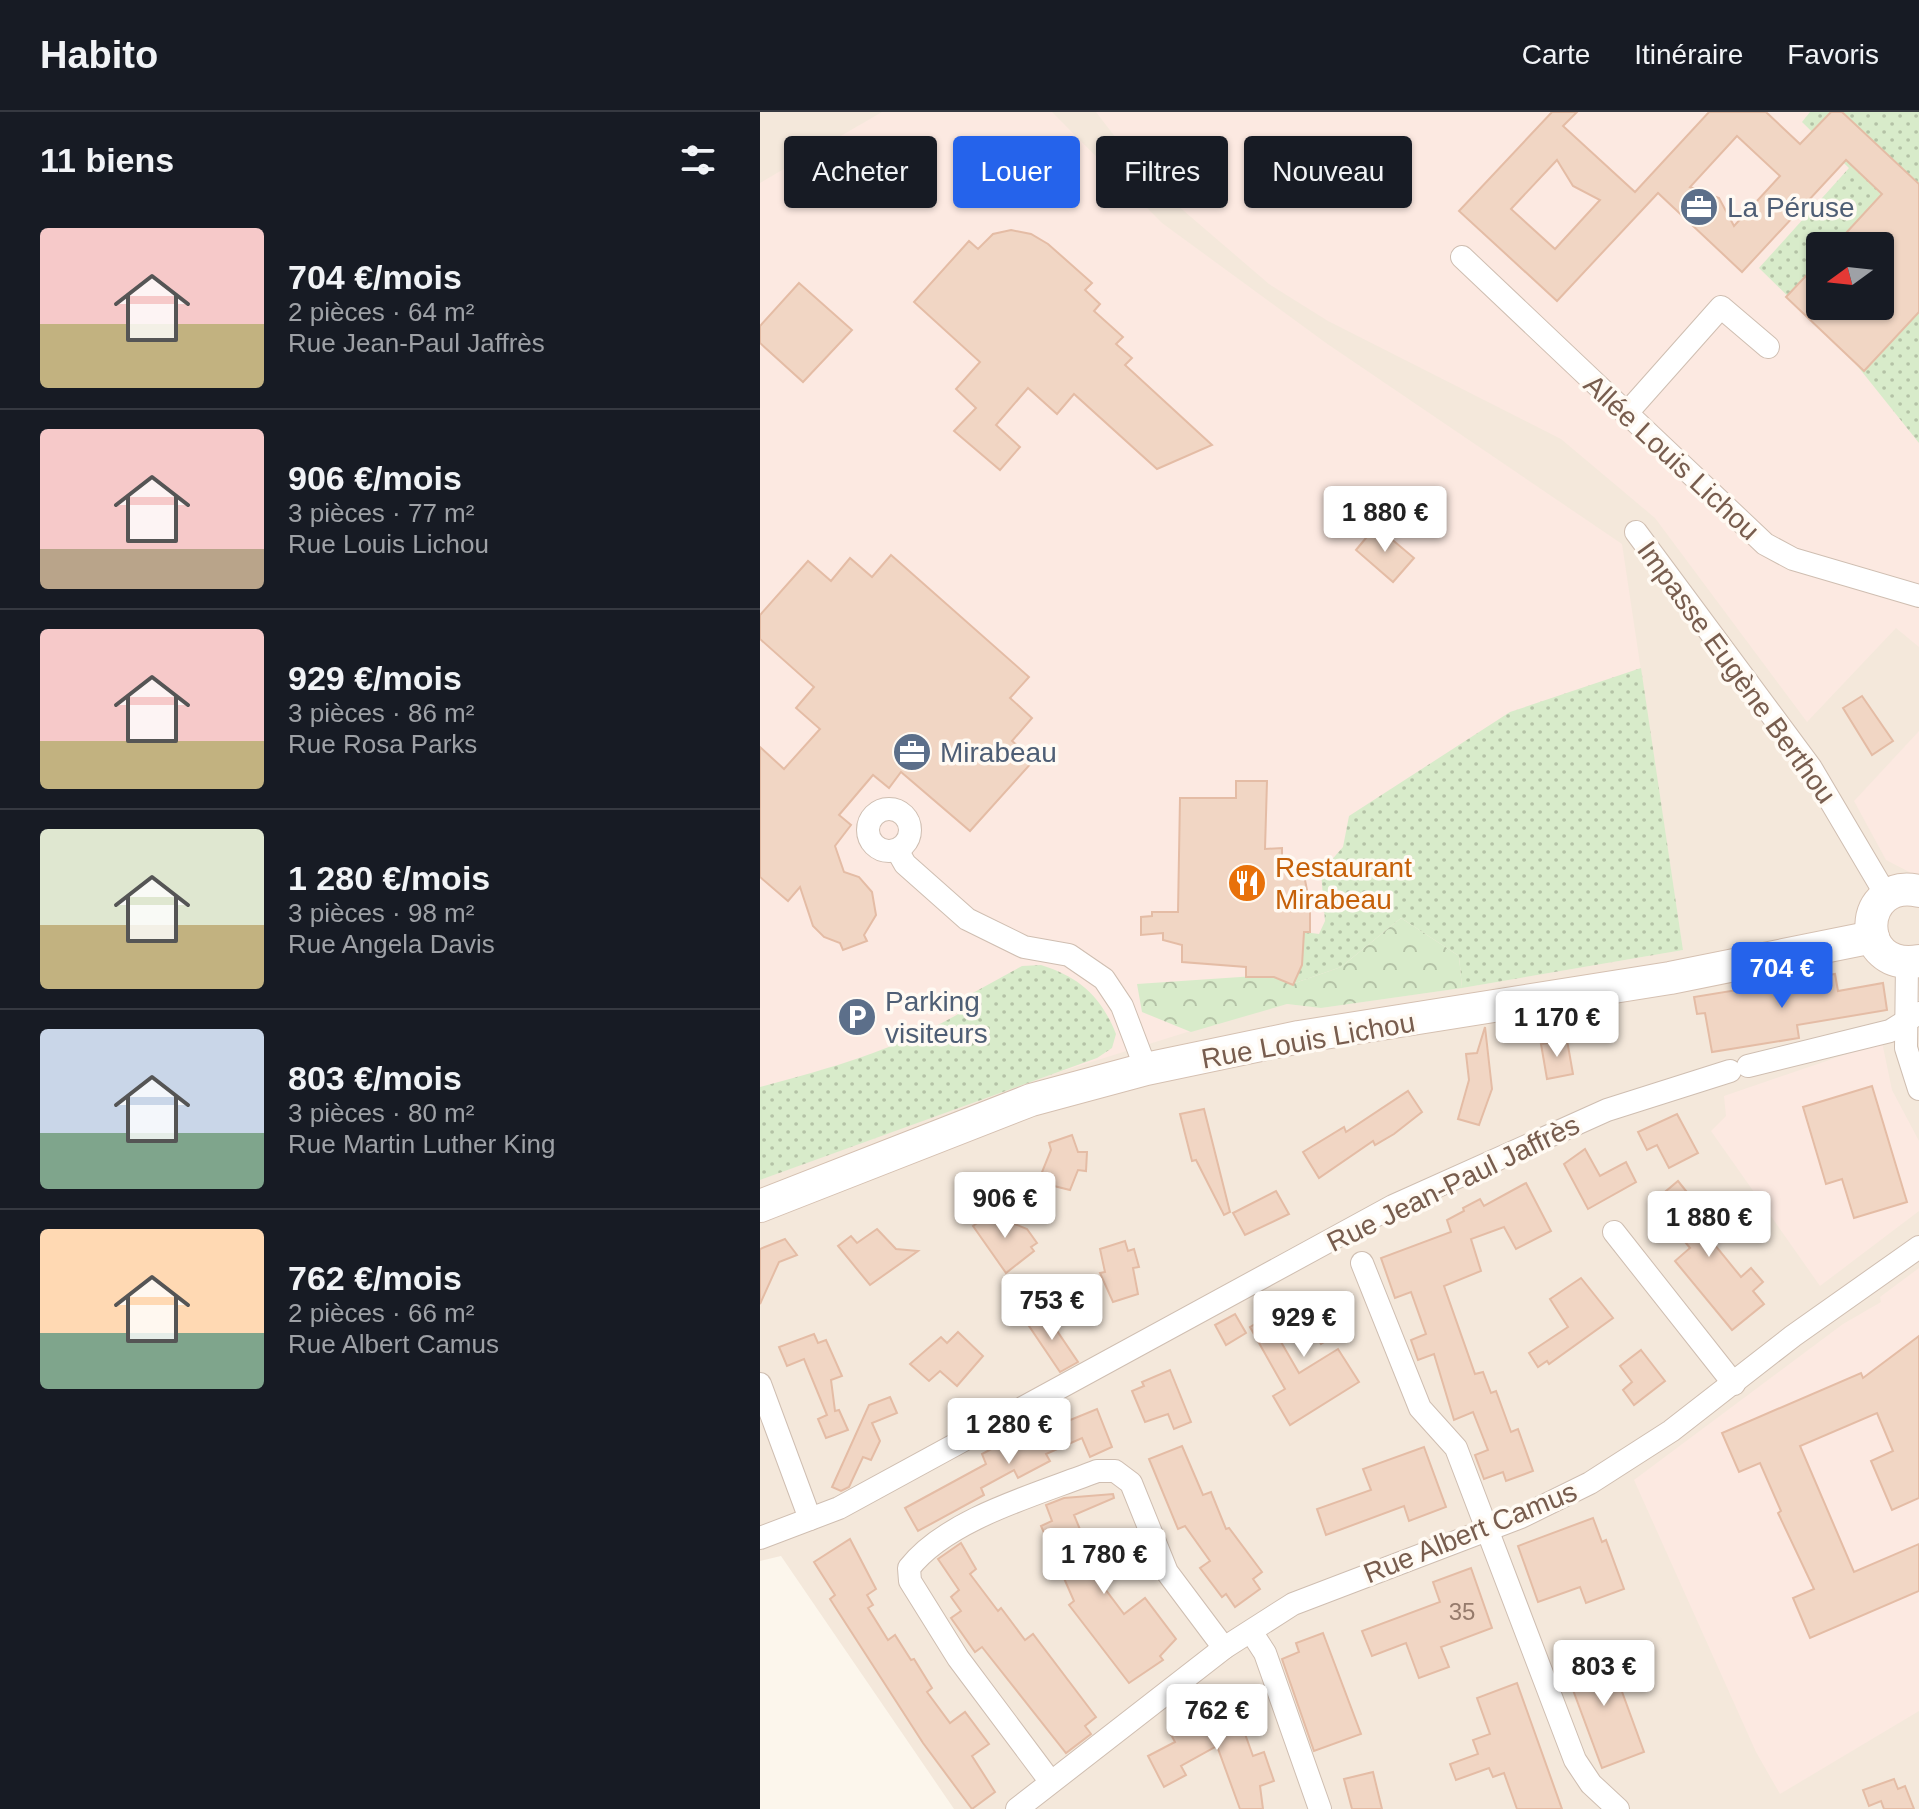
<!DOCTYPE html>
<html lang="fr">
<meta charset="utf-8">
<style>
:root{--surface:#171b24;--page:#242831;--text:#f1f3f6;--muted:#9ea1a6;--line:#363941;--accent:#2563eb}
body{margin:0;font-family:Arial,sans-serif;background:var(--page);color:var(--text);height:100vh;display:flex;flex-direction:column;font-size:30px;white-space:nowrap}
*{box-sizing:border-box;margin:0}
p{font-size:26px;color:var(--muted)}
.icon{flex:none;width:44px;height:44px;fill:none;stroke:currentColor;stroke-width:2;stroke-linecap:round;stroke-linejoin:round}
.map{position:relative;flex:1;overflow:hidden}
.drawer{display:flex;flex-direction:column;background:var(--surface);width:760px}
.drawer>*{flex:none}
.hud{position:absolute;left:24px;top:24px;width:760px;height:72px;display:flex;gap:16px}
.needle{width:52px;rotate:255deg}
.buttons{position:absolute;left:1046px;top:120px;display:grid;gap:16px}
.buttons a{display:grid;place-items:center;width:88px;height:88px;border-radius:8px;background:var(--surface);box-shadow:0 2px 6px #0004;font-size:40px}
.price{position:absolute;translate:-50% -68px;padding:0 18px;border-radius:8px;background:#fff;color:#222;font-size:26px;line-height:52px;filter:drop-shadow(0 2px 4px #0008)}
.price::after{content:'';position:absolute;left:50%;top:48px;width:24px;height:18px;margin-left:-12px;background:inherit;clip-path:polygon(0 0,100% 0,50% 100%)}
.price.selected{background:var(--accent);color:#fff}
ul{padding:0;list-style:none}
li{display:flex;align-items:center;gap:24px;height:200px;padding:0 40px}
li+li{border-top:2px solid var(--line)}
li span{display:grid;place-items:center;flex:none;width:224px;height:160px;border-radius:8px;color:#555}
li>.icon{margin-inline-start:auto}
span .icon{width:96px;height:96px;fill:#fffc;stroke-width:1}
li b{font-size:34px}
h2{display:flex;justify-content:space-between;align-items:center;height:96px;padding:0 40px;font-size:34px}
.tag{padding:0 28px;border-radius:8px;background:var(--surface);box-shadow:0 2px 6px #0004;font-size:28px;line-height:72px}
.tag.selected{background:var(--accent);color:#fff}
header{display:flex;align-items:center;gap:48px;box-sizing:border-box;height:112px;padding:0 40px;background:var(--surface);border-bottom:2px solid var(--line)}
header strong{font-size:38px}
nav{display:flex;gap:44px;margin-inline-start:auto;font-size:28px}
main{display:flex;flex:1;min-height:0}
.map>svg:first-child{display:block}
</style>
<header>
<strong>Habito</strong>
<nav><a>Carte</a><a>Itinéraire</a><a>Favoris</a></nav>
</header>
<main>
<section class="drawer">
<h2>11 biens<svg class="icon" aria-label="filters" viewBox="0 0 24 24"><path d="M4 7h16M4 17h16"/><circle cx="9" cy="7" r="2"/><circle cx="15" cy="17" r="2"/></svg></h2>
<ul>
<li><span style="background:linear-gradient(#f6c9c9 60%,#c2b280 0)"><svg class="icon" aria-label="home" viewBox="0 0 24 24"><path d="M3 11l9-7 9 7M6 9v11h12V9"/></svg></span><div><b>704 €/mois</b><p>2 pièces · 64 m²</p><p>Rue Jean-Paul Jaffrès</p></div></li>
<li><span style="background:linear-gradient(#f6c9c9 75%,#b9a48a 0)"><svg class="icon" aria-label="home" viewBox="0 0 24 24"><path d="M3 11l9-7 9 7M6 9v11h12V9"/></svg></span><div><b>906 €/mois</b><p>3 pièces · 77 m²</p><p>Rue Louis Lichou</p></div></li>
<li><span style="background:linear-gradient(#f6c9c9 70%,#c2b280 0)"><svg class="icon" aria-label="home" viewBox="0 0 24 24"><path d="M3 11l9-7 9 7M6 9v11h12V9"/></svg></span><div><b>929 €/mois</b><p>3 pièces · 86 m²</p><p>Rue Rosa Parks</p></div></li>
<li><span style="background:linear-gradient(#dfe7d0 60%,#c2b280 0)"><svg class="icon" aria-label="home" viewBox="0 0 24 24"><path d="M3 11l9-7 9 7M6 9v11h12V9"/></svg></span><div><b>1 280 €/mois</b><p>3 pièces · 98 m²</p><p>Rue Angela Davis</p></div></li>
<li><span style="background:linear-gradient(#c9d6e8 65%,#7fa58c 0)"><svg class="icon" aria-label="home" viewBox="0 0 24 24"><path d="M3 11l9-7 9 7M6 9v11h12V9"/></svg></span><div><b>803 €/mois</b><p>3 pièces · 80 m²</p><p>Rue Martin Luther King</p></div></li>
<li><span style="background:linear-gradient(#ffd9b3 65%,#7fa58c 0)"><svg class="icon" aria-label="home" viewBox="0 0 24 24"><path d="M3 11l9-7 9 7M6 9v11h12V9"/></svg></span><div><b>762 €/mois</b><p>2 pièces · 66 m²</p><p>Rue Albert Camus</p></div></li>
</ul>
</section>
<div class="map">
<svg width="1159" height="1697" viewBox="0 0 1159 1697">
<defs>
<pattern id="grass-dots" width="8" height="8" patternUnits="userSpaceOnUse" patternTransform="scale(2)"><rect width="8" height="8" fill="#d8ebca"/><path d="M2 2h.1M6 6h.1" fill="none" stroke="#b4c2a6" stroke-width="1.8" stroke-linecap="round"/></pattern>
<pattern id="forest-crowns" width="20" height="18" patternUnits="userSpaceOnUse" patternTransform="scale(2)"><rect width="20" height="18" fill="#d8ebca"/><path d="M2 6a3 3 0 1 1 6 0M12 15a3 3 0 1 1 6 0" fill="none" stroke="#b4c2a6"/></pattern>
</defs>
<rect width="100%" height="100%" fill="#fcf6ec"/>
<path fill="#f4e8db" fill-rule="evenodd" d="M 0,0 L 1159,0 L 1159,1697 L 194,1697 L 21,1444 L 0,1449 ZM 1060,134 L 1120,134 L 1120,194 L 1060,194 Z"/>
<g fill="#fce9e1" fill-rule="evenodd">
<path d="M 122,0 L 292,0 L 402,111 L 566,231 L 862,432 L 923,838 L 702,876 L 561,896 L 527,892 L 485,902 L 251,975 L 0,1068 L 0,71 Z"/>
<path d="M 336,0 L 1159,0 L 1159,535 L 1136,516 L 1047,610 L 895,406 L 801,327 L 568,209 L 509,172 L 389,69 ZM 1060,134 L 1120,134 L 1120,194 L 1060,194 Z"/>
<path d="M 1159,619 L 1159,765 L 1126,748 L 1094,689 Z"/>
<path d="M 1122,930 L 1132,978 L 1159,1029 L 1159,1099 L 1060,1174 L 951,1019 L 966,1004 L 964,984 Z"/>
<path d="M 1159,1156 L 1159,1599 L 1020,1682 L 996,1640 L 874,1368 L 1083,1212 L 1121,1190 L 1120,1185 Z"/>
</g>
<g fill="url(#grass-dots)" fill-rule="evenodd">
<path d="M 1050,0 L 1159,0 L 1159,331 L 1091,246 L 999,156 L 1089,56 L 1042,10 ZM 1060,134 L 1120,134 L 1120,194 L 1060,194 Z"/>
<path d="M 881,556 L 923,838 L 702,876 L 699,844 L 641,806 L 581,855 L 532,872 L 542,853 L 544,820 L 559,822 L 565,809 L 561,760 L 583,735 L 589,704 L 750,600 Z"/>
<path d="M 281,853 C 319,865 341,884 356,922 L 352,936 L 337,946 L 0,1068 L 0,975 C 79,954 146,935 217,891 L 211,882 L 262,854 Z"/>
</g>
<path fill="url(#forest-crowns)" d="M 641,806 L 699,844 L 702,876 L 561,896 L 527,892 L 431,920 L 382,900 L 377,872 L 510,863 L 532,872 L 581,855 Z"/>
<g fill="#f1d6c4" stroke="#e4bca5" stroke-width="2" fill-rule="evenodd">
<path d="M 792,0 L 817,0 L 803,14 L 875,80 L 949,0 L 1006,0 L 1040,32 L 1071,0 L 1082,0 L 1159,72 L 1159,200 L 1104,259 L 1026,185 L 1060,149 L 1060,194 L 1120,194 L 1120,134 L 1074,134 L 1122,82 L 1086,48 L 982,160 L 898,81 L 797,189 L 699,99 ZM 977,24 L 1020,64 L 974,114 L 959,86 L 930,75 ZM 797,48 L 813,74 L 840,88 L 795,137 L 751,97 Z"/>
<path d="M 251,118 L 271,122 L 288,132 L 332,171 L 325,178 L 340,192 L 334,199 L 363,225 L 356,232 L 372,246 L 365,253 L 452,333 L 397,357 L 314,282 L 297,302 L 268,276 L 236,313 L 260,335 L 240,358 L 194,319 L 216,296 L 196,277 L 220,250 L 154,190 L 209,129 L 218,137 L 233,122 Z"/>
<path d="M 39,171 L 92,218 L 43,270 L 0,231 L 0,214 Z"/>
<path d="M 616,414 L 654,446 L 633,470 L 596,438 Z"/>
<path d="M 131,443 L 269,565 L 250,586 L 272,606 L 252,629 L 274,648 L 210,719 L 141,660 L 129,676 L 113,663 L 79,703 L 91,713 L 75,734 L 84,760 L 99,765 L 112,780 L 116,803 L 104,823 L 107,829 L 83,838 L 80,831 L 64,825 L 53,814 L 40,775 L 28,789 L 0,765 L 0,635 L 24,657 L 60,617 L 36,596 L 54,575 L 0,527 L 0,503 L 48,449 L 71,469 L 90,446 L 112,465 Z"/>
<path d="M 1102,584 L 1133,629 L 1112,643 L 1083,596 Z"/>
<path d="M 476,669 L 507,669 L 505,737 L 522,736 L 522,755 L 541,753 L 544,763 L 550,793 L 550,820 L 544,820 L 542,853 L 533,873 L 514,865 L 486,865 L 486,855 L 422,850 L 422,833 L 403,828 L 403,821 L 381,823 L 381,805 L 392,804 L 392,800 L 418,800 L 420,686 L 476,686 Z"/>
<path d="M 1075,862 L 1078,879 L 1123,871 L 1127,898 L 1037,913 L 1039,926 L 952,940 L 945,901 L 937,902 L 934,885 Z"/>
<path d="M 725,915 L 732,977 L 719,1013 L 698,1007 L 709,968 L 706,942 L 717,941 Z"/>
<path d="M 807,928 L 813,962 L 787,967 L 781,932 Z"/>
<path d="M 1112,974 L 1147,1090 L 1094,1106 L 1082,1067 L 1066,1072 L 1043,995 Z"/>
<path d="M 648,979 L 662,1000 L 634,1022 L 615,1033 L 613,1029 L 559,1066 L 543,1040 L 584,1015 L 586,1020 Z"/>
<path d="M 444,997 L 470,1100 L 464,1103 L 436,1048 L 432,1049 L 420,1002 Z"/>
<path d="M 917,1002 L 938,1041 L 909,1056 L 897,1033 L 887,1038 L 878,1020 Z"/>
<path d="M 312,1023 L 318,1040 L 327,1040 L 326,1059 L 318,1058 L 310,1078 L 278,1070 L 291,1038 L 289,1031 Z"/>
<path d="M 825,1037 L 840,1064 L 866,1050 L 876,1070 L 828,1097 L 804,1052 Z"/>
<path d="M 918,1069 L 963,1125 L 954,1132 L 981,1165 L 991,1156 L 1003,1170 L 993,1179 L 1004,1192 L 972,1218 L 915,1149 L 930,1136 L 893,1090 Z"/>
<path d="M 766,1071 L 791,1119 L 756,1137 L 744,1115 L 711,1127 L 721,1159 L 684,1174 L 715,1262 L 723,1260 L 731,1281 L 736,1279 L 751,1320 L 758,1317 L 773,1359 L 746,1369 L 743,1360 L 724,1367 L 715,1343 L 728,1338 L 713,1300 L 694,1308 L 674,1242 L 658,1248 L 651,1228 L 666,1222 L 651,1180 L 635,1186 L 621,1146 L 691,1120 L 687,1108 L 704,1099 L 703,1096 L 720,1087 L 724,1094 Z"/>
<path d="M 516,1079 L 529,1102 L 485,1123 L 473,1101 Z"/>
<path d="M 237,1097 L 245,1108 L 267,1117 L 277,1131 L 271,1135 L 274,1139 L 246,1161 L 213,1114 Z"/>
<path d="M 117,1117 L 136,1137 L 158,1139 L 110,1173 L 78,1134 L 91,1124 L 97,1131 Z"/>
<path d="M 25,1127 L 37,1143 L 19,1150 L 0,1192 L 0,1137 Z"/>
<path d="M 365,1129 L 368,1139 L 374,1137 L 379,1155 L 373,1156 L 378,1182 L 353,1190 L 340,1161 L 345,1160 L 340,1137 Z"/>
<path d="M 821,1166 L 853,1206 L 789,1252 L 787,1249 L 778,1255 L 769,1241 L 808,1215 L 790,1187 Z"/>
<path d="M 560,1181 L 581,1220 L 561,1232 L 550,1214 L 521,1230 L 539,1261 L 578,1237 L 599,1270 L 530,1313 L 513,1284 L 525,1277 L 490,1215 L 507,1205 L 509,1210 Z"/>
<path d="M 285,1201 L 318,1250 L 300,1260 L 267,1211 Z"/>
<path d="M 475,1202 L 486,1221 L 466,1233 L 455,1213 Z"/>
<path d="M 198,1220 L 223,1244 L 197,1274 L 180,1259 L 169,1269 L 150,1252 L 181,1225 L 187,1231 Z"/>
<path d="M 54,1222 L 58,1231 L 66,1228 L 82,1264 L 71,1268 L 75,1299 L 79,1298 L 88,1318 L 66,1326 L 58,1307 L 67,1303 L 44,1247 L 27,1254 L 19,1235 Z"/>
<path d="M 1159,1224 L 1159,1386 L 1132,1398 L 1111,1349 L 1133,1339 L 1117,1301 L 1040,1334 L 1094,1460 L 1159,1432 L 1159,1479 L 1050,1526 L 1033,1486 L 1054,1477 L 1018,1401 L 1021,1399 L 1000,1351 L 979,1360 L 962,1321 L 1101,1261 L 1103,1266 Z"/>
<path d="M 881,1238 L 905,1269 L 874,1293 L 863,1278 L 872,1270 L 860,1254 Z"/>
<path d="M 410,1258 L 431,1310 L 414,1317 L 408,1302 L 385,1310 L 372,1279 L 384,1274 L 382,1270 Z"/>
<path d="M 130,1285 L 137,1301 L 112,1311 L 120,1329 L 111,1348 L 103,1345 L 89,1375 L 81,1379 L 72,1375 L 109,1293 Z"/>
<path d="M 337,1297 L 352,1335 L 330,1345 L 322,1326 L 286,1342 L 290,1349 L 258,1366 L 254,1358 L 221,1376 L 224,1383 L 158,1419 L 145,1396 L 226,1352 L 222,1342 L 250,1327 L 256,1338 L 298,1313 Z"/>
<path d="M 422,1334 L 443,1383 L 451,1380 L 466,1417 L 469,1416 L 502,1460 L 493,1467 L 500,1477 L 475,1495 L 466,1482 L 462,1485 L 440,1456 L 450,1449 L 425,1414 L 418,1417 L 389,1347 Z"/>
<path d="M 664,1335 L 686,1395 L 649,1409 L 644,1394 L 566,1423 L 557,1397 L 611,1378 L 603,1357 Z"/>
<path d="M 353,1382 L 354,1386 L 314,1403 L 334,1451 L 327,1453 L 364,1502 L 385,1486 L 416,1527 L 400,1544 L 403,1548 L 369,1571 L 309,1493 L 314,1489 L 281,1414 L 292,1409 L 286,1393 L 304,1386 Z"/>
<path d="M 833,1406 L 842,1430 L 846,1428 L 864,1477 L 826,1491 L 820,1475 L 778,1490 L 758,1434 Z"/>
<path d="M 90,1427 L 116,1477 L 107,1483 L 113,1493 L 108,1496 L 128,1528 L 135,1523 L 151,1548 L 154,1547 L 172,1576 L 167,1580 L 190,1611 L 205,1600 L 229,1632 L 212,1644 L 235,1680 L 212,1697 L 163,1631 L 70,1487 L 75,1483 L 54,1450 Z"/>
<path d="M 201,1431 L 216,1457 L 210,1462 L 238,1499 L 241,1496 L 265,1528 L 273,1522 L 336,1605 L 325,1614 L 331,1622 L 306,1641 L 222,1535 L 215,1540 L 191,1506 L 201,1499 L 191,1485 L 199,1478 L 178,1447 Z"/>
<path d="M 711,1456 L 732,1516 L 681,1535 L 689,1555 L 659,1566 L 646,1531 L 612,1544 L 602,1519 L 680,1490 L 673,1470 Z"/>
<path d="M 563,1521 L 601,1622 L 554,1639 L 522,1547 L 539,1540 L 536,1531 Z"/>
<path d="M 846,1536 L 884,1640 L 842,1656 L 803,1551 Z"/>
<path d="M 757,1571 L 802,1697 L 757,1697 L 744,1661 L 733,1665 L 729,1656 L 696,1668 L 690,1652 L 718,1642 L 713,1628 L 730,1622 L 717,1586 Z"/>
<path d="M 468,1575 L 493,1644 L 504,1640 L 514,1669 L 500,1674 L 503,1697 L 480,1697 L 457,1634 L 421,1654 L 426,1663 L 404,1675 L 388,1644 L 415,1630 L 410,1621 L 449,1600 L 446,1591 Z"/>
<path d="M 613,1660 L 622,1697 L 592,1697 L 584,1667 Z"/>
<path d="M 1134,1667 L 1138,1677 L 1145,1674 L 1154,1697 L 1124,1697 L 1121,1689 L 1109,1694 L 1103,1678 Z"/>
</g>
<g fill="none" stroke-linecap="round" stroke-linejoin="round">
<defs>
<g id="minor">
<path d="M 702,145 L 1005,432 L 1033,447 L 1159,484"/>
<path d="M 866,302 L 961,195 L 1008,235"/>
<path d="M 876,420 L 1051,656 L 1126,783"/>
<circle cx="129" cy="718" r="21"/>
<path d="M 137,738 L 145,752 L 207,807 L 264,835 L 309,843 L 344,867 L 362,894 L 386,957"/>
<path d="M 1147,851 L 1146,936 L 1159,977"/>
<path d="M 988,954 L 1130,919 L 1159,901"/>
<path d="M 854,1120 L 974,1272"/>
<path d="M 602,1151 L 660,1296 L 696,1336 L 815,1648 L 831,1672 L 858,1697"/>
<path d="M 0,1272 L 50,1407"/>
<path d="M 0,1426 L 79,1396 L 633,1094 L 847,998 L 970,959"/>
<path d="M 492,1521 L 505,1541 L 560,1697"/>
<path d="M 290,1669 L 198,1546 L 150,1469 L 149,1456 C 188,1406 279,1382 337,1359 L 355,1359 L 371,1371 L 407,1460 L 464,1536"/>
<path d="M 257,1697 L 464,1536 L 533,1492 L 761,1405 L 830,1371 L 911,1319 L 1033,1224 L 1159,1135"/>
</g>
<g id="secondary">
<path d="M 1159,779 C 1098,765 1093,860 1159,849"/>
<path d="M 0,1094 L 271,988 L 386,957 L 539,925 L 910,866 L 1113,825"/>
</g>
</defs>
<use href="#minor" stroke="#cfbeb1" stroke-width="24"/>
<use href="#secondary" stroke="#d5c0b1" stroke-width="34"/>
<use href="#minor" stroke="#fff" stroke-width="22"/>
<use href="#secondary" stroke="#fff" stroke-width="32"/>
</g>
<defs>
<symbol id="office-disc" viewBox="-11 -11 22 22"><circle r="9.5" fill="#5c6f8a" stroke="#fffaf3"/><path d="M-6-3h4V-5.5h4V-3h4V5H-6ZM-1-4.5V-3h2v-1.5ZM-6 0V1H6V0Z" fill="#fff"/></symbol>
<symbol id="restaurant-disc" viewBox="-11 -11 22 22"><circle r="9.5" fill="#e8710a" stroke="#fffaf3"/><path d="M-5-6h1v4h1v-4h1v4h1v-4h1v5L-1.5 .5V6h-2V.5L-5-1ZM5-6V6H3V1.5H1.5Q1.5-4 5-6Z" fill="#fff"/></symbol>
<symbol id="parking-disc" viewBox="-11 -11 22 22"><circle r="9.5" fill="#5c6f8a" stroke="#fffaf3"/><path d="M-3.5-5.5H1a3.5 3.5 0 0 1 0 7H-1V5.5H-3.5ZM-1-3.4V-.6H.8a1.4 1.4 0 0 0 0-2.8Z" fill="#fff"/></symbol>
</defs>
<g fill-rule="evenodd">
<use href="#office-disc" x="917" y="73" width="44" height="44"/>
<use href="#office-disc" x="130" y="618" width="44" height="44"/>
<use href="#restaurant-disc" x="465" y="749" width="44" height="44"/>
<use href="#parking-disc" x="75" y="883" width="44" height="44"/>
</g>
<g text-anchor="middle" stroke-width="7" stroke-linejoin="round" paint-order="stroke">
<g font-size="24" fill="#967b6c">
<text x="702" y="1508">35</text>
</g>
<g font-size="28" fill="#4e5e75" stroke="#fffaf3" text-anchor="start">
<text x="967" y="105">La Péruse</text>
<text x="180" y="650">Mirabeau</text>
<text x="125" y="899">Parking<tspan x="125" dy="32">visiteurs</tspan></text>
</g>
<g font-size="28" fill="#785d4e" stroke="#fffaf3">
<text transform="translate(912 345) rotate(43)" y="10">Allée Louis Lichou</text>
<text transform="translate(977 560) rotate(54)" y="10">Impasse Eugène Berthou</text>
<text transform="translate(548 928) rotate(-10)" y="10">Rue Louis Lichou</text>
<text transform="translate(693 1071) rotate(-26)" y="10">Rue Jean-Paul Jaffrès</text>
<text transform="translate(710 1420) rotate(-22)" y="10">Rue Albert Camus</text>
</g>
<g font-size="28" fill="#c56008" stroke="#fffaf3" text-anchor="start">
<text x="515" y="765">Restaurant<tspan x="515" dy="32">Mirabeau</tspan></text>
</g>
</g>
</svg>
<div class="buttons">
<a><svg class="needle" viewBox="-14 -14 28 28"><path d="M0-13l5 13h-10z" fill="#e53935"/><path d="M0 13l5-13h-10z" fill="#9ea1a6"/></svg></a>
</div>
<b class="price" style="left:625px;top:442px">1 880 €</b>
<b class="price selected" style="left:1022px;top:898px">704 €</b>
<b class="price" style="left:797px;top:947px">1 170 €</b>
<b class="price" style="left:245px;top:1128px">906 €</b>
<b class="price" style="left:949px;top:1147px">1 880 €</b>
<b class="price" style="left:292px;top:1230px">753 €</b>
<b class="price" style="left:544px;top:1247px">929 €</b>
<b class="price" style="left:249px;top:1354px">1 280 €</b>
<b class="price" style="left:344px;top:1484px">1 780 €</b>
<b class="price" style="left:844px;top:1596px">803 €</b>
<b class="price" style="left:457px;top:1640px">762 €</b>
<div class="hud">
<a class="tag">Acheter</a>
<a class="tag selected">Louer</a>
<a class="tag">Filtres</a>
<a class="tag">Nouveau</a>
</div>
</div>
</main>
